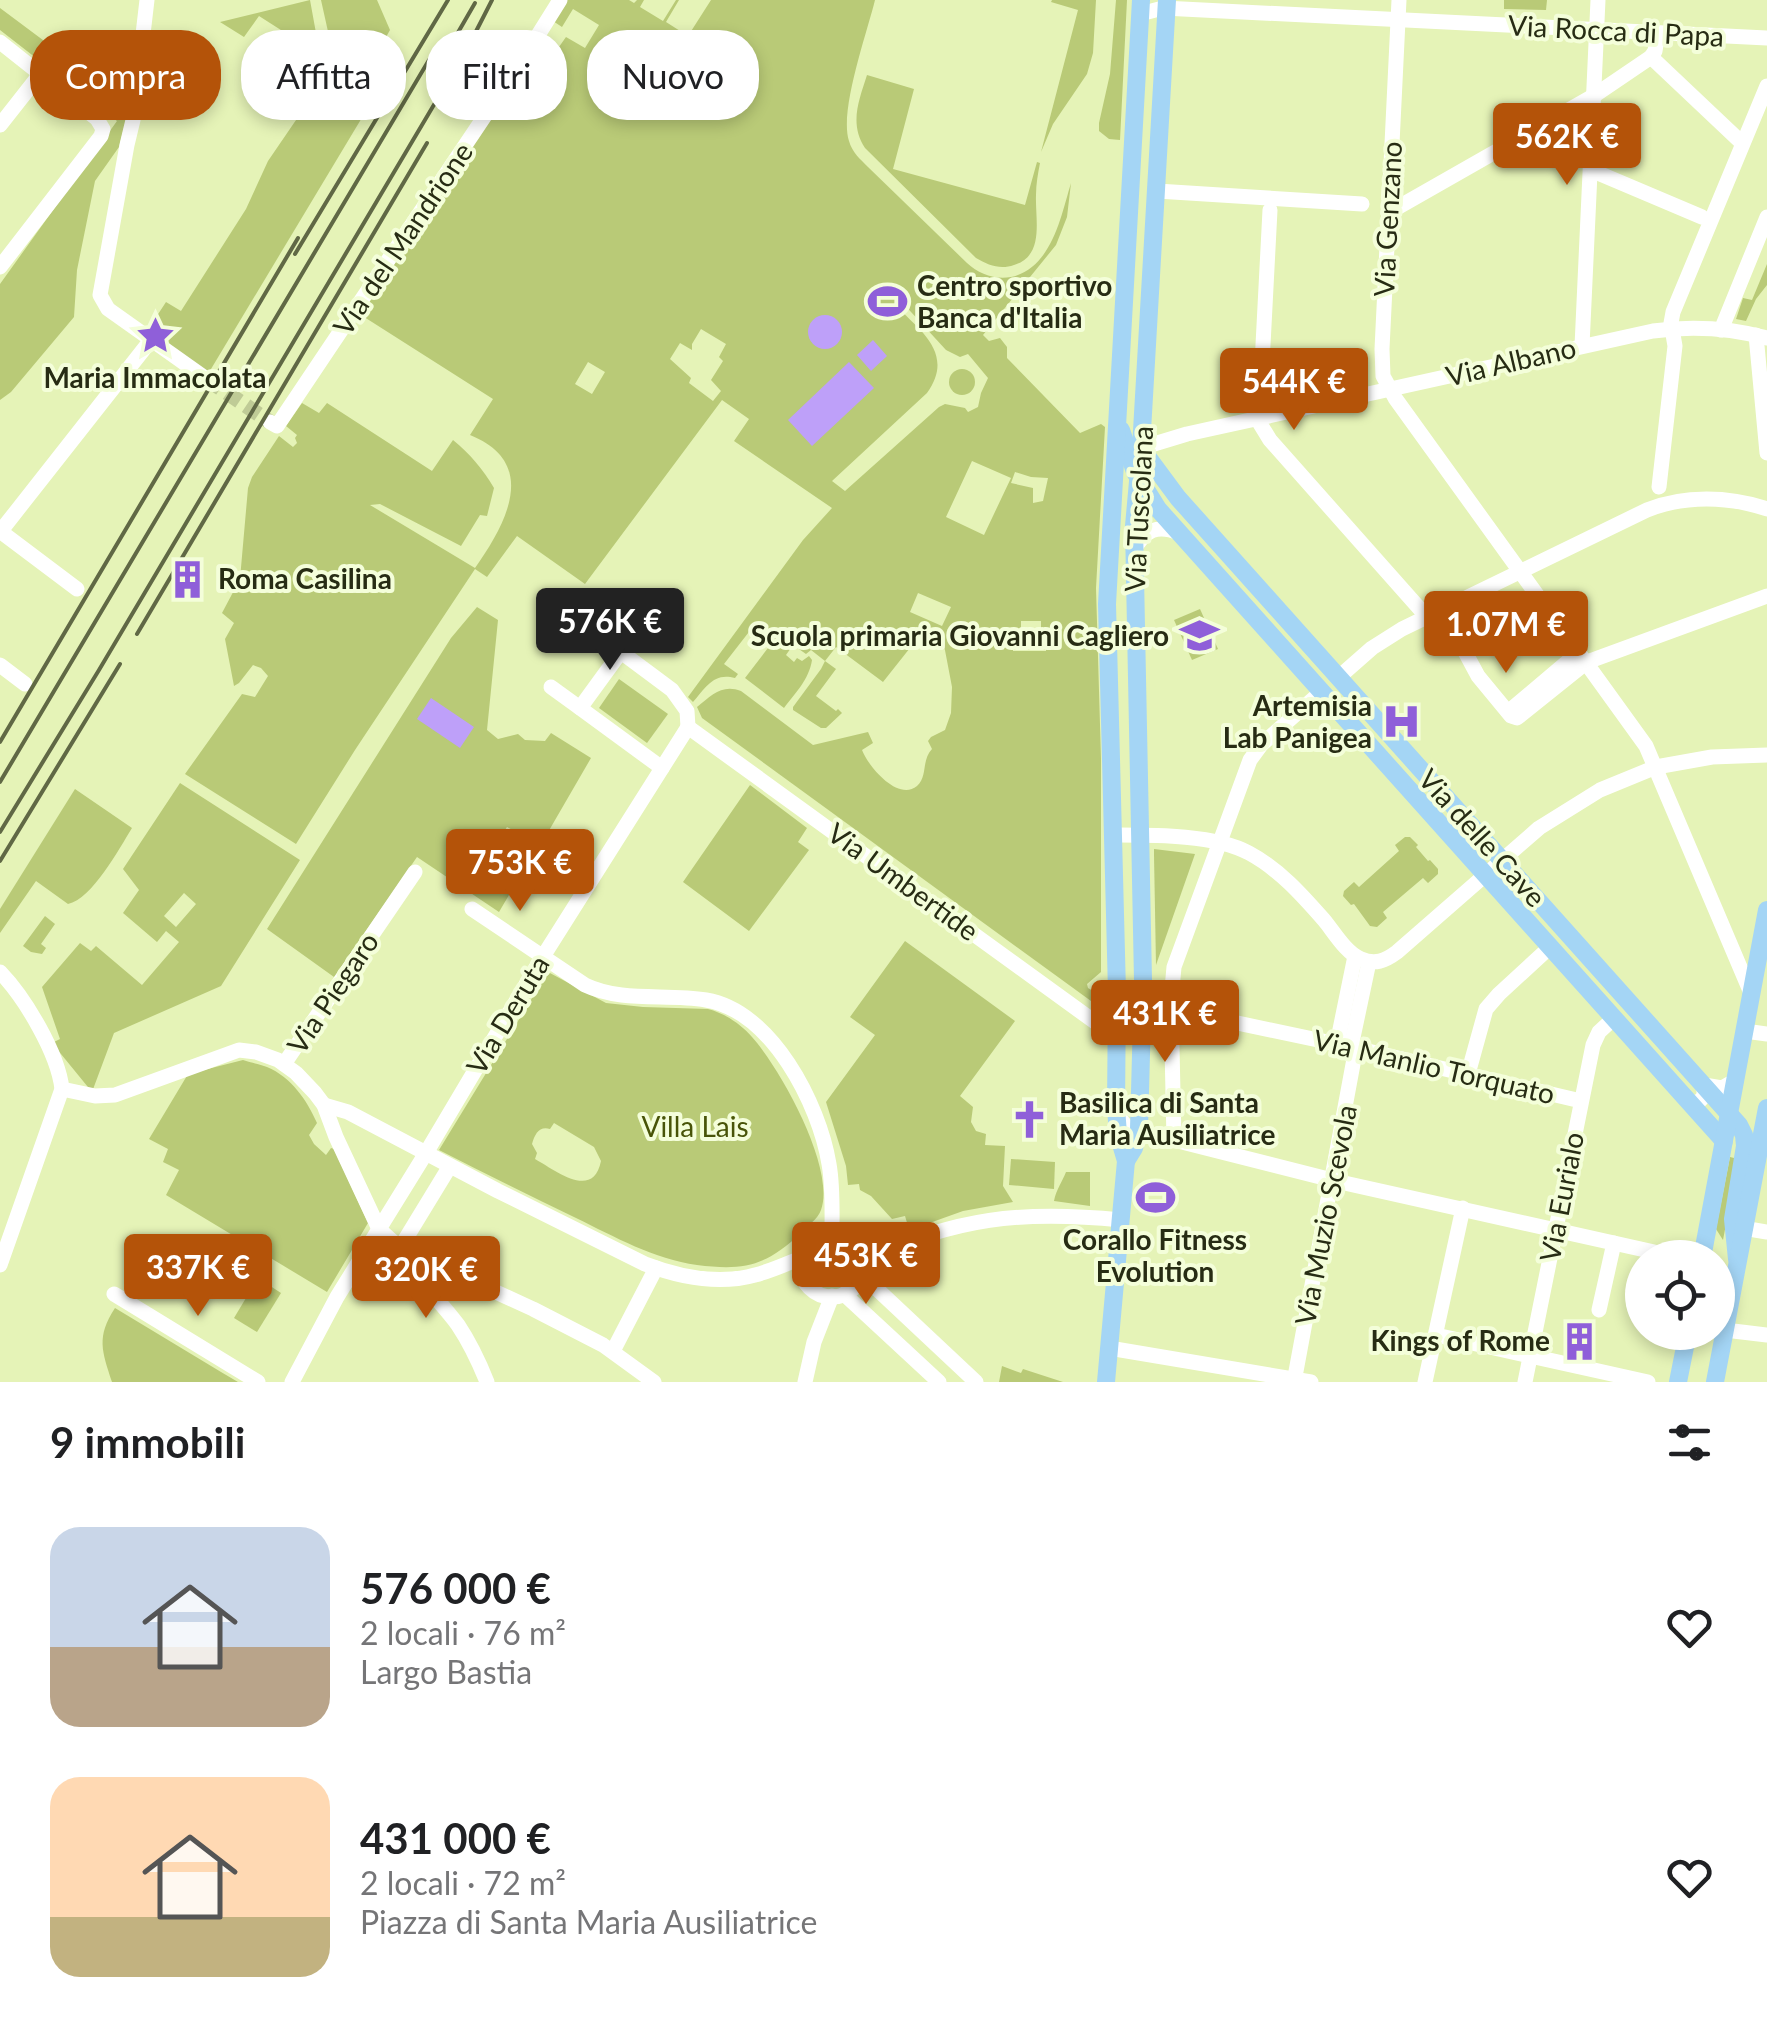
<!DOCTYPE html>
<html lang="it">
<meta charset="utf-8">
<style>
:root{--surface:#fff;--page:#f6f6f6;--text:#202124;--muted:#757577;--accent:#b45309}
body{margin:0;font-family:Lato,sans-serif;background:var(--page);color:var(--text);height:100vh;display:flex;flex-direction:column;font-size:38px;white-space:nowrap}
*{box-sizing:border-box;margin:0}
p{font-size:32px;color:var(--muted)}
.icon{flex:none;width:55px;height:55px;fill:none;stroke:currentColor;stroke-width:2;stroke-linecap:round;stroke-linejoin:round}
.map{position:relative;height:1382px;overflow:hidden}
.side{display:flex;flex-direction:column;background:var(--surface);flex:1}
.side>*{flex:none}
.guide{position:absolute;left:30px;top:30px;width:1000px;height:90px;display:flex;gap:20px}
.controls{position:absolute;left:1625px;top:1240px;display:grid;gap:20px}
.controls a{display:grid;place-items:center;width:110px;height:110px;border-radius:50%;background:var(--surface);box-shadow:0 5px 15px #0003;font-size:50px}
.price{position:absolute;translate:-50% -85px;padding:0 22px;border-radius:10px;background:var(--accent);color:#fff;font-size:32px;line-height:65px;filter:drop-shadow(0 2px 5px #0008)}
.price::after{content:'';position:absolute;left:50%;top:60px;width:30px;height:22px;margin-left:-15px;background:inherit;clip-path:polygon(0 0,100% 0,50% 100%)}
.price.selected{background:#222;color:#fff}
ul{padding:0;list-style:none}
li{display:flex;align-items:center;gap:30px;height:250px;padding:0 50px}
li span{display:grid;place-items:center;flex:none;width:280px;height:200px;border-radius:30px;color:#555}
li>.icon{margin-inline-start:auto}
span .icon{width:120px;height:120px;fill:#fffc;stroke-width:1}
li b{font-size:42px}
h2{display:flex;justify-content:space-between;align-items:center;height:120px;padding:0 50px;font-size:42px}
.pill{padding:0 35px;border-radius:40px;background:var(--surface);box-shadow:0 5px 15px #0003;font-size:35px;line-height:90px}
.pill.selected{background:var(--accent);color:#fff}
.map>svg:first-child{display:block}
</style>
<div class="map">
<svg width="1767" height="1382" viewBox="0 0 1767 1382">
<rect width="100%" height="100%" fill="#e5f3b7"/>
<g fill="#b9ca77" fill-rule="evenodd">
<path d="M 310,0 L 320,55 L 259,16 L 244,37 L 220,22 Z"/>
<path d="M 321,0 L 377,0 L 390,30 L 381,46 L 397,58 L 370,96 L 375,96 L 208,374 L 147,331 L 166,302 L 181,311 L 246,209 L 268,161 L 335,63 Z"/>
<path d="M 566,0 L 629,0 L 634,3 L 637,0 L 644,0 L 640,7 L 663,21 L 676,0 L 679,0 L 666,22 L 688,36 L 711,0 L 875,0 C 867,33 839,111 849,141 C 852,152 860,159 868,167 L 967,263 C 979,274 995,280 1011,277 C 1052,268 1061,216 1071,183 L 1067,217 L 1056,245 L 983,335 L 989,341 L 1000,338 L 1007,347 L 1007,358 L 1080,433 L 1101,424 L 1105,427 L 1096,588 L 1101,759 L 1101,972 L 1087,984 L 1088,988 L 1101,996 L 1091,1001 L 702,718 L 697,707 C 712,695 722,684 741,691 L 813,745 L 868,732 L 873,743 L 862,750 C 868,766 898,802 917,786 C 928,776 921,761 932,749 L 928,741 L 931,737 L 945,730 L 951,713 L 952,687 L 944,645 L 925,629 L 883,682 L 836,647 L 825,661 L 836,669 L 816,696 L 836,711 L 838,709 L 842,713 L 826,728 L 821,728 L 793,710 L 793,707 L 821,669 L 825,661 L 811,650 L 806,654 L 793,645 L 786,655 L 794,662 L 797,658 L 802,661 L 809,656 L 812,660 C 809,680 795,693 784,708 L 745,678 L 771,644 L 752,628 L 724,664 L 738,674 L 735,678 C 714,672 706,687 693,702 L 688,697 L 803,540 L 832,508 L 734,441 L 749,419 L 722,400 L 585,584 L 517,536 L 487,577 L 475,569 L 355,750 L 296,844 L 185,774 L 242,694 L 255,697 L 268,676 L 261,668 L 253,665 L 239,683 L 234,686 L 225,639 L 234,623 L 222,613 L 240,579 L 248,488 L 252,477 L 279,436 L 293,447 L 297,443 L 295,438 L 297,435 L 286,426 L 302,403 L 319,413 L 327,403 L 432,471 L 453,440 C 470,454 483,469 494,488 L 487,516 L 480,515 L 461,546 L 380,504 L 370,505 L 475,568 C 506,524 540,463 470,435 L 493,399 L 361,315 L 538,45 L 554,54 L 566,37 L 585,48 L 599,25 L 573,9 L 562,27 L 553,21 ZM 900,300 L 946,350 L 960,357 L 968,354 L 988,378 L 981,393 L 978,407 L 968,412 L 965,408 L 945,404 L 939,407 L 845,491 L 832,481 L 927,393 C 955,354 921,331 895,305 ZM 701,329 L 726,344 L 719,357 L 723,361 L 711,380 L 721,391 L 713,401 L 689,383 L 691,378 L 670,359 L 680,343 L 692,350 L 692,344 ZM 588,362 L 605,372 L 592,394 L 575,384 ZM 972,461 L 1011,478 L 984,535 L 946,517 ZM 1015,472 L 1031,477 L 1048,478 L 1043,501 L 1033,503 L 1033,488 L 1011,483 ZM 918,593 L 951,607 L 942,626 L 910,612 ZM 1021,621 L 1041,621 L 1041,633 L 1046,634 L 1046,651 L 1013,651 L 1013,643 L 1021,643 Z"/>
<path d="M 1052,0 L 1096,0 L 1093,53 L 1087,74 L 1053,124 L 1041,152 L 1078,10 L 1051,2 Z"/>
<path d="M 1116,0 L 1127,0 L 1120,140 L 1109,139 L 1099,131 L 1099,123 L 1110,74 Z"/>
<path d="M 1504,0 L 1547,0 L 1546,10 L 1504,9 Z"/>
<path d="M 0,8 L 130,105 L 119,147 L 95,181 L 77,270 L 74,317 L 11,392 L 0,400 L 0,284 L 117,121 L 0,30 Z"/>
<path d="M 867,75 L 914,89 L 893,169 L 1025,205 L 1037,162 L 1040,163 C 1038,173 1036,184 1036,195 C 1035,219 1045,256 1014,265 C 1000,270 988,265 976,258 L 865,148 C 849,124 859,100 867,75 Z"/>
<path d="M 1767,264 L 1767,285 L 1756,299 L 1746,321 L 1736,319 L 1743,298 L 1752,300 Z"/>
<circle cx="962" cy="382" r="13"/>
<path d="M 477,607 L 498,620 L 487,730 L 498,739 L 518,734 L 525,740 L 545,741 L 551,733 L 591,758 L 540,846 L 507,827 L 487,858 L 519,878 L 499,912 L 417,857 L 334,977 L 267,929 L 451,638 Z"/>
<path d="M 1200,609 L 1218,649 L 1192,660 L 1174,620 Z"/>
<path d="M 619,679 L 668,714 L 647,743 L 599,708 Z"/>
<path d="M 180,783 L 300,860 L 221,986 L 114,1033 L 92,1092 L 52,1043 L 60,1039 L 42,987 L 80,943 L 91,951 L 96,946 L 142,985 L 179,942 L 166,931 L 157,942 L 123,913 L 139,890 L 123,869 ZM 184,893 L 196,904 L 176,927 L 164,916 Z"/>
<path d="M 750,785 L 807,828 L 798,842 L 809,850 L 749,931 L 683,882 Z"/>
<path d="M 75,789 L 132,828 C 119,849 92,899 68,904 L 36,881 L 0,933 L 0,909 Z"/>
<path d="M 1405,837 L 1410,837 L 1418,845 L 1416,847 L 1428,861 L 1430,860 L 1438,869 L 1438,874 L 1428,883 L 1423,878 L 1383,912 L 1387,918 L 1377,927 L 1370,926 L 1354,904 L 1351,905 L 1343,896 L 1344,891 L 1354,882 L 1359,887 L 1399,851 L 1395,845 Z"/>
<path d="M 1154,849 L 1195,854 L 1156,965 L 1154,855 Z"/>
<path d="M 45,916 L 55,924 L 41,944 L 46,948 L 42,954 L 31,952 L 23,946 Z"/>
<path d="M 905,941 L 1015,1021 L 960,1096 L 973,1107 L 971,1122 L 976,1131 L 986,1134 L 985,1145 L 1005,1146 L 1003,1186 L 1013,1202 L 963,1211 L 924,1225 L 922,1223 L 908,1226 L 905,1216 L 892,1219 L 871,1196 L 860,1190 L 859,1184 L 848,1185 L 846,1166 L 826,1102 L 875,1035 L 850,1017 Z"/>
<path d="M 548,972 L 606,1003 L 643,1007 L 708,1009 C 724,1013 741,1024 752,1037 C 780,1068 836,1168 821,1210 C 818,1219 807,1226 801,1233 C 766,1266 744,1271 697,1265 C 654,1259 615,1237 576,1218 C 530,1196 484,1173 439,1150 ZM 554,1123 L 594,1147 L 601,1161 C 593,1201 555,1170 535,1159 L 537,1153 L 532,1144 C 535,1134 539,1126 550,1129 Z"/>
<path d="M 243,1060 C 251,1063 260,1064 267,1067 C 291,1077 307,1100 317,1123 L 309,1135 L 314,1144 L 326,1155 L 331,1148 L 334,1149 L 368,1223 L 327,1292 L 166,1195 L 179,1170 L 163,1162 L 168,1149 L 149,1139 L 188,1074 Z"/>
<path d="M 1730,1157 L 1738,1159 L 1723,1240 L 1716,1229 Z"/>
<path d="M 1011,1159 L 1055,1162 L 1054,1189 L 1009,1185 Z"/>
<path d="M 1066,1172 L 1090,1172 L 1090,1206 L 1054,1201 C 1056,1190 1062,1182 1066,1172 Z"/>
<path d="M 202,1245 L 226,1258 L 201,1298 L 178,1284 Z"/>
<circle cx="833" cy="1266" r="19"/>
<path d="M 258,1278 L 281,1293 L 257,1332 L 234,1318 Z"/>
<path d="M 115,1308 L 221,1372 L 238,1382 L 112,1382 C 102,1351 96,1337 115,1308 Z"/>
<path d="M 1002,1366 L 1021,1373 L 1023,1369 L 1063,1382 L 999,1382 Z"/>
</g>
<g fill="#bea0f9">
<circle cx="825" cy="332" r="17"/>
<path d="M 873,340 L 887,356 L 871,371 L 857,355 Z"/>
<path d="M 849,362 L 874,388 L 812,446 L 788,420 Z"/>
<path d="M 431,698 L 474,727 L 460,748 L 417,719 Z"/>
</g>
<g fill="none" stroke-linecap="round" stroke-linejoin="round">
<path stroke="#bfcb96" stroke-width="15" stroke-dasharray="15 8" stroke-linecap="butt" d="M 208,380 L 270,422"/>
<g stroke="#fff" stroke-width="15">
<path d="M 147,0 L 133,120 L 127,145 L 100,295 L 108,309 L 208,380"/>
<path d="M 1399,0 L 1382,349 L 1383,376 L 1395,398 L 1646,746 L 1751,993"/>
<path d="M 1140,14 L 1163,8 L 1767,38"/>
<path d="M 0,42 L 97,119 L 103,129 L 101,136 L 0,267"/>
<path d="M 1651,57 L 1742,143"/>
<path d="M 0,125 L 41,73"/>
<path d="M 1591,170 L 1702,217"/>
<path d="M 1157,191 L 1362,204"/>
<path d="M 1270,210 L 1259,422 L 1270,440 L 1427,617"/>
<path d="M 1388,213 L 1595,95 L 1651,57 L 1655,51 L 1658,33"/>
<path d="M 1721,330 L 1767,217"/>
<path d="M 1756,335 L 1767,453"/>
<path d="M 1582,346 L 1598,0"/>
<path d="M 270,422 L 277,426 L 525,56 L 560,0"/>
<path d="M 1131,451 L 1187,434 L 1653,331 C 1690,326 1730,328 1767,338"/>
<path d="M 1659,487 L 1675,346 L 1671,323 L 1673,312 L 1767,86"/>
<path d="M 0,531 L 77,589"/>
<path d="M 0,532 L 151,340"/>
<path d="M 1134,550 C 1145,530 1157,524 1179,533"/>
<path d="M 1442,609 L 1478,676 L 1511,716 L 1517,718 L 1587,662 L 1767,596"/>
<path d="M 566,611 L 672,690 L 687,711 L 688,727"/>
<path d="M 620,653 L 580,708 L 662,768"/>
<path d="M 0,665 L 25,684"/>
<path d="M 1339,677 L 1372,648 L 1402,629 L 1647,510 C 1684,495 1729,496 1767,509"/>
<path d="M 551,687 L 580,708"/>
<path d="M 1508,712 L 1579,652"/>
<path d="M 688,727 L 1117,1038"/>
<path d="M 1112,835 C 1151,835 1214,834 1249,853 C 1279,869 1302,895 1324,920 C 1334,932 1346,953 1361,959 C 1375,965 1385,961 1397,952 L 1539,828 L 1600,790 L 1656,767 L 1712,757 L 1767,755"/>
<path d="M 472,909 L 585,985 C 623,1003 666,993 706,1000 C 772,1011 819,1104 829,1164 C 833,1186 832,1210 832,1233"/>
<path d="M 0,972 C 25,998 58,1053 62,1089 L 0,1265"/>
<path d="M 1171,1009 L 1351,1047 L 1581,1101"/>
<path d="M 1745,1031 L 1767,1034"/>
<path d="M 1337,1044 L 1355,956"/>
<path d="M 1351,1047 L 1369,962"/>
<path d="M 284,1064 L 415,872"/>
<path d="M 1468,1074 L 1486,1009 L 1499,994 L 1549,948"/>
<path d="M 62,1089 L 95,1096 L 115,1095 L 239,1050 L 256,1052 L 278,1060 L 296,1073 L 315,1093 L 324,1105 L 336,1137 L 379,1229 L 400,1248 L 533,1309 L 603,1345 L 654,1382"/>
<path d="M 1685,1099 C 1693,1104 1700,1104 1704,1095 L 1704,1085 L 1722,1088 L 1736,1080"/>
<path d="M 324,1105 L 348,1112 L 498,1191 L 645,1264 C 679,1277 719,1285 755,1275 C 771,1271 786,1264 801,1258"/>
<path d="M 1116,1113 L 1126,1126 L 1138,1134 L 1174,1140 L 1340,1182 L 1681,1258"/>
<path d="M 1174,1140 L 1171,1000 L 1174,967 L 1250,760 L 1261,745 L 1321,692"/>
<path d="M 1743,1228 L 1767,1232"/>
<circle cx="832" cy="1265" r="32"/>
<path d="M 400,1248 C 413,1277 439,1299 458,1325 C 470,1343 479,1362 487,1382"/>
<path d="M 400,1248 L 450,1166"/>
<path d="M 863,1259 C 958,1218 1019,1210 1121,1220"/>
<path d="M 862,1275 L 976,1382"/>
<path d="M 114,1294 L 258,1382"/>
<path d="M 844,1294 L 939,1382"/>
<path d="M 1599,1310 L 1614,1243"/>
<path d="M 1725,1330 L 1767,1335"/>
<path d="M 1436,1335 L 1648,1382"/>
<path d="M 1109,1348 L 1311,1382"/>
<path d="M 613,1351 L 656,1268"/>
<path d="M 292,1382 L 337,1297 L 426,1153 L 537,966 L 688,727"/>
<path d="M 805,1382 L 814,1342 L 832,1296"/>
<path d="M 1294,1382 L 1356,1048"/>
<path d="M 1425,1382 L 1463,1208"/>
<path d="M 1525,1382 L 1593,1045 L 1599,1032 L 1613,1019"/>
</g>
<g stroke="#a4d5f5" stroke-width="18">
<path d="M 1121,430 L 1135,472 L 1158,509 L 1724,1141"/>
<path d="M 1141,448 L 1178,498 L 1739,1125 L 1744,1135 L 1745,1146 L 1733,1219 L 1737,1259"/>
<path d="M 1126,1161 L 1134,1148 L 1139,1129 L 1143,980 L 1134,526 L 1141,448 L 1167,0"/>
<path d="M 1702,1258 L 1767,910"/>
<path d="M 1106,1382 L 1126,1161 L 1118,1134 L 1116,1108 L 1117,992 L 1107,604 L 1141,0"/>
<path d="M 1678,1382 L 1688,1332"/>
<path d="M 1715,1382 L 1767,1108"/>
</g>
<g stroke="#606845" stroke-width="4">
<path d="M 430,81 L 475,3"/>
<path d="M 295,254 L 448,0"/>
<path d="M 137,634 L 427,143"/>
<path d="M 0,742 L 298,238"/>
<path d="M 0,782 L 429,60"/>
<path d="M 0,832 L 99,670 L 467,49 L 492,0"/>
<path d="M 0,861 L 120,664"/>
</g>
</g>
<defs>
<symbol id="stadium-bare" viewBox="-9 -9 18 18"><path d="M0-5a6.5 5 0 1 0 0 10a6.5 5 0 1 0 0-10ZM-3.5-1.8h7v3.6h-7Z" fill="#8f5fd9" stroke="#f4feda" stroke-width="2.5" paint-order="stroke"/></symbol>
<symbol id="sight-bare" viewBox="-9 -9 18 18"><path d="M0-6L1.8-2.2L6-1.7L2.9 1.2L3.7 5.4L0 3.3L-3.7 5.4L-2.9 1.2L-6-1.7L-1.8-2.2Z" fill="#8f5fd9" stroke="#f4feda" stroke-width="2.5" paint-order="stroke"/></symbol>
<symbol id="building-bare" viewBox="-9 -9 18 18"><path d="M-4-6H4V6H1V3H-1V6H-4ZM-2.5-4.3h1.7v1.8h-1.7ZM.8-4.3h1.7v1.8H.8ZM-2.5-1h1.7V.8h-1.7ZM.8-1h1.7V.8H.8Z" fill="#8f5fd9" stroke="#f4feda" stroke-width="2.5" paint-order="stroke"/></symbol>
<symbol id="school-bare" viewBox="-9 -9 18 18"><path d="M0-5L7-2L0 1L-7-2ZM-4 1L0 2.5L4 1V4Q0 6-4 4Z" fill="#8f5fd9" stroke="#f4feda" stroke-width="2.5" paint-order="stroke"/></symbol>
<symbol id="hospital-bare" viewBox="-9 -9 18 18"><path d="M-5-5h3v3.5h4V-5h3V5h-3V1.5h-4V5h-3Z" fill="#8f5fd9" stroke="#f4feda" stroke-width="2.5" paint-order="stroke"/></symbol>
<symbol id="church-bare" viewBox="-9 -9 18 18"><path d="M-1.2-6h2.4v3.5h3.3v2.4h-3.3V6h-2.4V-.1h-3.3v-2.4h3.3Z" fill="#8f5fd9" stroke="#f4feda" stroke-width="2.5" paint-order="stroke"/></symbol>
</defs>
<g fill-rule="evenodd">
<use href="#stadium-bare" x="860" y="274" width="55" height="55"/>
<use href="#sight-bare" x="128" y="308" width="55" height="55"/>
<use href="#building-bare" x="160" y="552" width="55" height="55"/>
<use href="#school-bare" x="1172" y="608" width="55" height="55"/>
<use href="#hospital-bare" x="1374" y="694" width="55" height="55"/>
<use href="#church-bare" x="1002" y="1092" width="55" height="55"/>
<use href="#stadium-bare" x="1128" y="1170" width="55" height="55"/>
<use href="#building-bare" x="1552" y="1314" width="55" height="55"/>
</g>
<g text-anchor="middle" stroke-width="8" stroke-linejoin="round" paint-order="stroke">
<g font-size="28" fill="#272c14" stroke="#f4feda">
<text transform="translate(1616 31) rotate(3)" y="10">Via Rocca di Papa</text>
<text transform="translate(1388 219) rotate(-87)" y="10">Via Genzano</text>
<text transform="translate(403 239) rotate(-56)" y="10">Via del Mandrione</text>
<text transform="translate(1511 362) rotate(-13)" y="10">Via Albano</text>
<text transform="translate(1139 509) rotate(-87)" y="10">Via Tuscolana</text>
<text transform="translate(1482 838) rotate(48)" y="10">Via delle Cave</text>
<text transform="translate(903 882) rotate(36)" y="10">Via Umbertide</text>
<text transform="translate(333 993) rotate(-56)" y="10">Via Piegaro</text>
<text transform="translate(508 1015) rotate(-59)" y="10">Via Deruta</text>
<text transform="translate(1434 1067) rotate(13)" y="10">Via Manlio Torquato</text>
<text transform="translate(1562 1197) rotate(-79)" y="10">Via Eurialo</text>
<text transform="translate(1326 1215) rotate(-79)" y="10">Via Muzio Scevola</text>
</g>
<g font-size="28" font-weight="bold" fill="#272c14" stroke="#f4feda" text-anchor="start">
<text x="917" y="296">Centro sportivo<tspan x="917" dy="32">Banca d'Italia</tspan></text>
<text x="155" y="388" text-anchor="middle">Maria Immacolata</text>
<text x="218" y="589">Roma Casilina</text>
<text x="1169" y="646" text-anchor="end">Scuola primaria Giovanni Cagliero</text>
<text x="1372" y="716" text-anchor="end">Artemisia<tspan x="1372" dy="32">Lab Panigea</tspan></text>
<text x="1059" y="1113">Basilica di Santa<tspan x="1059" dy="32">Maria Ausiliatrice</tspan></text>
<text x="1155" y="1250" text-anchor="middle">Corallo Fitness<tspan x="1155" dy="32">Evolution</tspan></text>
<text x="1550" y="1351" text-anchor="end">Kings of Rome</text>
</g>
<g font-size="28" fill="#485408" stroke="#f4feda">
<text x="695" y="1137">Villa Lais</text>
</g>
</g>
</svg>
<div class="controls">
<a><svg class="icon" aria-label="locate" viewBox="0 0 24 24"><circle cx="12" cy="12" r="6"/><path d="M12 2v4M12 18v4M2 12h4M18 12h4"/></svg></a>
</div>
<b class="price" style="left:1567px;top:188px">562K €</b>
<b class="price" style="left:1294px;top:433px">544K €</b>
<b class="price selected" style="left:610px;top:673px">576K €</b>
<b class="price" style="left:1506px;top:676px">1.07M €</b>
<b class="price" style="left:520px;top:914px">753K €</b>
<b class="price" style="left:1165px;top:1065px">431K €</b>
<b class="price" style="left:866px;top:1307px">453K €</b>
<b class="price" style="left:198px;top:1319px">337K €</b>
<b class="price" style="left:426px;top:1321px">320K €</b>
<div class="guide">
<a class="pill selected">Compra</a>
<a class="pill">Affitta</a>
<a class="pill">Filtri</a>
<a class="pill">Nuovo</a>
</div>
</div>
<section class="side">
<h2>9 immobili<svg class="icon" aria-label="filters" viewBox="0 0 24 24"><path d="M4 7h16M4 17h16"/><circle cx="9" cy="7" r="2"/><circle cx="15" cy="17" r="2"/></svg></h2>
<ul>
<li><span style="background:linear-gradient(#c9d6e8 60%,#b9a48a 0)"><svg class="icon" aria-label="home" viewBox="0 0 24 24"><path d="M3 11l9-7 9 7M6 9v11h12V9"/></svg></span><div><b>576 000 €</b><p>2 locali · 76 m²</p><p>Largo Bastia</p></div><svg class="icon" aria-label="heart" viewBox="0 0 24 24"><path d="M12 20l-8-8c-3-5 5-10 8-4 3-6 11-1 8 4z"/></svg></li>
<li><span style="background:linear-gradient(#ffd9b3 70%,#c2b280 0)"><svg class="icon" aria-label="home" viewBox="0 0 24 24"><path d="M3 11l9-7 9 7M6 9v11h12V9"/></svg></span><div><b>431 000 €</b><p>2 locali · 72 m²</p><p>Piazza di Santa Maria Ausiliatrice</p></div><svg class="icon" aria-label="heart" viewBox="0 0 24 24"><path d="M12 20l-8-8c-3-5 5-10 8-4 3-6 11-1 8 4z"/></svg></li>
</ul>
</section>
